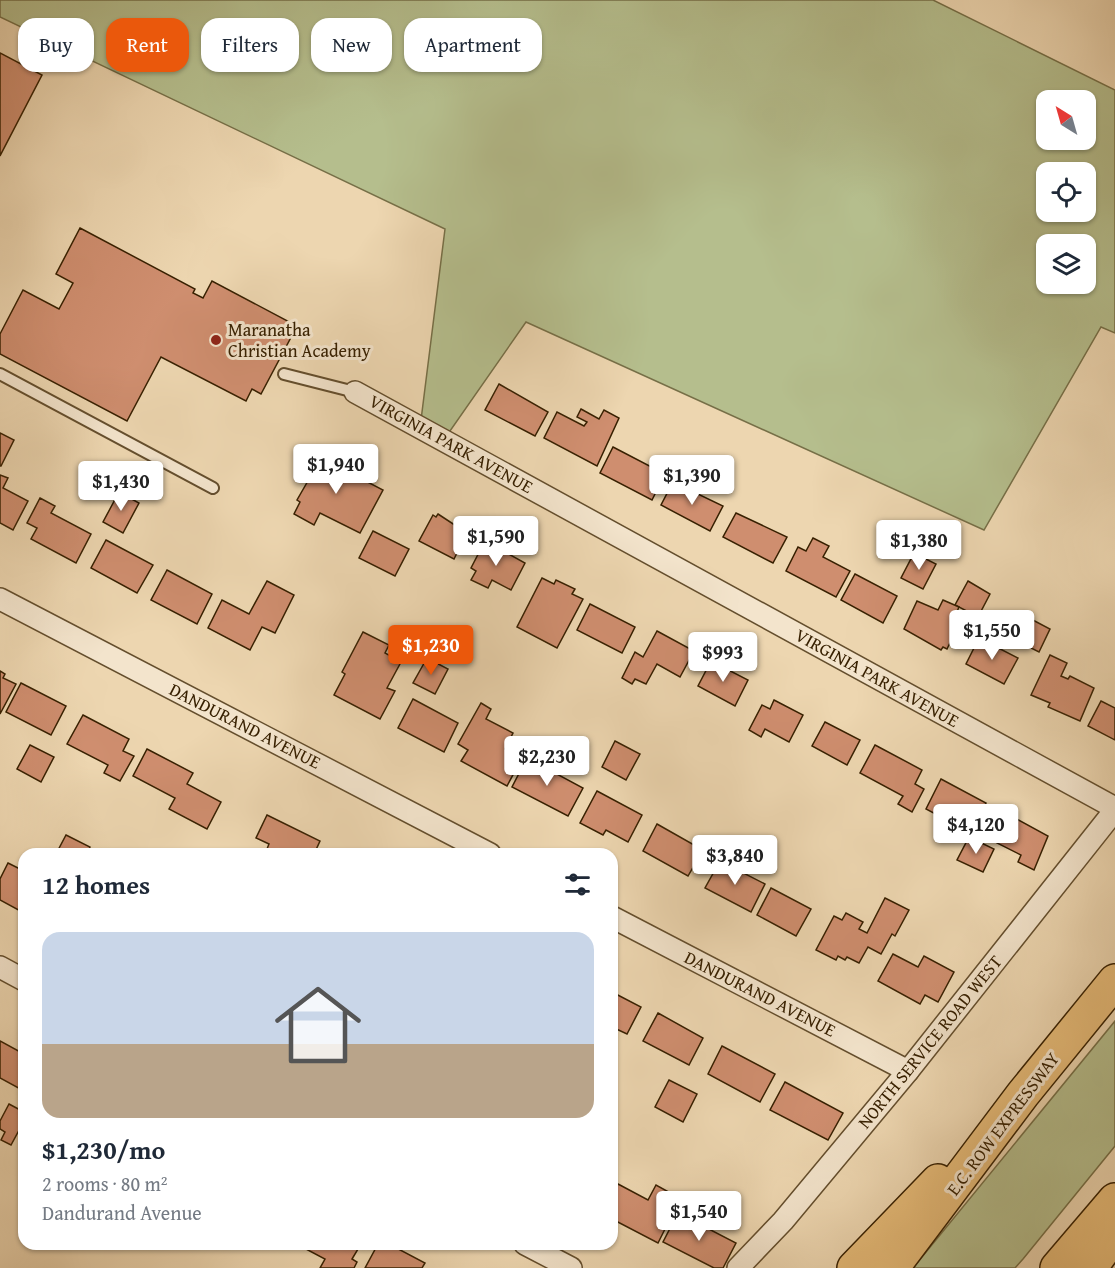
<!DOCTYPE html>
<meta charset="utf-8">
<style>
:root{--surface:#fff;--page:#f6f6f7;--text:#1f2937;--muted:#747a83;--accent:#ea580c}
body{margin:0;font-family:"Gentium Book Plus",serif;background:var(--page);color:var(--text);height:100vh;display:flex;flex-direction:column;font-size:22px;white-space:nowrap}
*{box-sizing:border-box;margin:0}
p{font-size:20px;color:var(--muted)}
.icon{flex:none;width:33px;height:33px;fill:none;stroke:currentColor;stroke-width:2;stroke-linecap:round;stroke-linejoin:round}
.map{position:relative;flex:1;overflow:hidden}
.details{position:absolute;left:18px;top:848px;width:600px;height:402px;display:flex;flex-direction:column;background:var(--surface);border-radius:18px;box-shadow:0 2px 4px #0004}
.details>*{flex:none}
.hud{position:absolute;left:18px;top:18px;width:600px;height:54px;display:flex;gap:12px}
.needle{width:39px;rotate:323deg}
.buttons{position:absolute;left:1036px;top:90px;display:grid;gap:12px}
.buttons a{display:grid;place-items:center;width:60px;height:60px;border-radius:12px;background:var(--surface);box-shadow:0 2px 4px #0004;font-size:30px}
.price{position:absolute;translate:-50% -51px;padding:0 14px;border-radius:6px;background:#fff;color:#222;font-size:20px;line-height:39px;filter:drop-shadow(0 2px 3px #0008)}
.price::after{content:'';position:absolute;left:50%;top:36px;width:18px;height:14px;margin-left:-9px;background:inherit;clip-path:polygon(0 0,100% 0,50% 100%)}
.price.active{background:var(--accent);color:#fff}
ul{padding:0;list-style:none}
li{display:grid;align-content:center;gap:12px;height:318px;padding:0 24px}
li span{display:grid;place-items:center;height:186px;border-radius:18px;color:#555}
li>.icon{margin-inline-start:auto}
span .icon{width:108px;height:108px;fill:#fffc;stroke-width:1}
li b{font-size:26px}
h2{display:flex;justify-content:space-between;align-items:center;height:72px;padding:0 24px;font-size:26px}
.chip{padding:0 21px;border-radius:18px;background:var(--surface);box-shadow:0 2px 4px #0004;font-size:21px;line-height:54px}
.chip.active{background:var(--accent);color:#fff}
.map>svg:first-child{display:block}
</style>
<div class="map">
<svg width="1115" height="1268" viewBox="0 0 1115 1268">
<rect width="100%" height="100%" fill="#edd6b0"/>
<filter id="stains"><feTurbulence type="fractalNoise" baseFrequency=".00333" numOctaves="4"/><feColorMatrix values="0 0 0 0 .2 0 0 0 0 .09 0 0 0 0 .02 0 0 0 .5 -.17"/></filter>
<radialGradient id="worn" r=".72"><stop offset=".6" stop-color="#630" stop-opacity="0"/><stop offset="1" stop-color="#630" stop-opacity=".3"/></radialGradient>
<g fill="#b5be8d" stroke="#766f47" stroke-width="1.5" fill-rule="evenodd">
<path d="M 0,0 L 933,0 L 1115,90 L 1115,333 L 1101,327 L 984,530 L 526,322 L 443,441 L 420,428 L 445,229 L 0,17 ZM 1047,100 L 1086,100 L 1086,140 L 1047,140 ZM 1047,172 L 1086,172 L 1086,212 L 1047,212 ZM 1047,244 L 1086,244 L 1086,284 L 1047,284 Z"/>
<path d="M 1115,1021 L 1115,1146 L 1023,1259 L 1015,1268 L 913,1268 Z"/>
</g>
<g fill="#cf8e6f" stroke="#372001" stroke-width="1.5">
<path d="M 0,53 L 42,75 L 0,156 Z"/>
<path d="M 80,228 L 195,289 L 193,293 L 203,298 L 212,281 L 297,326 L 261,394 L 252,389 L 246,401 L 161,357 L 127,421 L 0,354 L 0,334 L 23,290 L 59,309 L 73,283 L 56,274 Z"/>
<path d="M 499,384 L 548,412 L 535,436 L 485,410 Z"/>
<path d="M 581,409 L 599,419 L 604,410 L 619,418 L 597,466 L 544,438 L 557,412 L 584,426 L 587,422 L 577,417 Z"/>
<path d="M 0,433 L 14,440 L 1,466 L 0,466 Z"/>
<path d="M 613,447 L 665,474 L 652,500 L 600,473 Z"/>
<path d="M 314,454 L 383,490 L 360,533 L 320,513 L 314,525 L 294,514 L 300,502 L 297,500 L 309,479 L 302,475 Z"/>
<path d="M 0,475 L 8,478 L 3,488 L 28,501 L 13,530 L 0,523 Z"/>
<path d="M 673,482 L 723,506 L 710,531 L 661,505 Z"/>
<path d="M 119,492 L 139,503 L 123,533 L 103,522 Z"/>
<path d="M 40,498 L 55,506 L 51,513 L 91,534 L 76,563 L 31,539 L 37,528 L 27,523 Z"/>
<path d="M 736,513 L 787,537 L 773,563 L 723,537 Z"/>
<path d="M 438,514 L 467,533 L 454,559 L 419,541 L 433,515 L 436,517 Z"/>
<path d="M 373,531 L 409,549 L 395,576 L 359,558 Z"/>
<path d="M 813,538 L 829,546 L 823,557 L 850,571 L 836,597 L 786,571 L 798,547 L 806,551 Z"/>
<path d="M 106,540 L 153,565 L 137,593 L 91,568 Z"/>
<path d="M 485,541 L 525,563 L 511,590 L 492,580 L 488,588 L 471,580 L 476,571 L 471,568 Z"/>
<path d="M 914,553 L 936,564 L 923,589 L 901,578 Z"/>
<path d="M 167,570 L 212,594 L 197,624 L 151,600 Z"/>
<path d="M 855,574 L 897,596 L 883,623 L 841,600 Z"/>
<path d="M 542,578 L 554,584 L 556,580 L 575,589 L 572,594 L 583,599 L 557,648 L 517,627 Z"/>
<path d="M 267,581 L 294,595 L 275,633 L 262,627 L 250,650 L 208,628 L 222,600 L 249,614 Z"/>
<path d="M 968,581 L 990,594 L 978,617 L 955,605 Z"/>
<path d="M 943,600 L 959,607 L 954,619 L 960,622 L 947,649 L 943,647 L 941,650 L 904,629 L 917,601 L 938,610 Z"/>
<path d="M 590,604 L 635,627 L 622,653 L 577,630 Z"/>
<path d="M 1029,618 L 1050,629 L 1039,652 L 1017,641 Z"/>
<path d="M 657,631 L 694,651 L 680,677 L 657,664 L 646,684 L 635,679 L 632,684 L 622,678 L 635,652 L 643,657 Z"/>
<path d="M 363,632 L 389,645 L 385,653 L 401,662 L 387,688 L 395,691 L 380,719 L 334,695 L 345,674 L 342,672 Z"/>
<path d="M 979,638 L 1018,658 L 1004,684 L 966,664 Z"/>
<path d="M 1050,655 L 1067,663 L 1061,676 L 1068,679 L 1070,676 L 1094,688 L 1080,721 L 1048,707 L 1050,703 L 1031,695 Z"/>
<path d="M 427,658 L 448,669 L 435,694 L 413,683 Z"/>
<path d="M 711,661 L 748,680 L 735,706 L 698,686 Z"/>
<path d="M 0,671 L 5,674 L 3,678 L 16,684 L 0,714 Z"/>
<path d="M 21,683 L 66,706 L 51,735 L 6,712 Z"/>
<path d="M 413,699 L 458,723 L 444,752 L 398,728 Z"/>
<path d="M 774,700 L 803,715 L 789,742 L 765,729 L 761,737 L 749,730 L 762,705 L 770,709 Z"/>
<path d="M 1101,701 L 1115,708 L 1115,740 L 1088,726 Z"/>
<path d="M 481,703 L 491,709 L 486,719 L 513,733 L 505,749 L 522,758 L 507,786 L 461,761 L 468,750 L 458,744 Z"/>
<path d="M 83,715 L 129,739 L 123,751 L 134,756 L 120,781 L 104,773 L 108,765 L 67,744 Z"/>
<path d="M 825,722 L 860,740 L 847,765 L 812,746 Z"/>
<path d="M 615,741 L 640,754 L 626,780 L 602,767 Z"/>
<path d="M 30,745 L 54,757 L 41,782 L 17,769 Z"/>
<path d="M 875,745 L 922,770 L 915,784 L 924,789 L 912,812 L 898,804 L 903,796 L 860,773 Z"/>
<path d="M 147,749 L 193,773 L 187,784 L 221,802 L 207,829 L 169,809 L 175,798 L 133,776 Z"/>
<path d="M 527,758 L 583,788 L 568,816 L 512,787 Z"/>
<path d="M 941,779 L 986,803 L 971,833 L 926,809 Z"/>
<path d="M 597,791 L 642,815 L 628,842 L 606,830 L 603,835 L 580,823 Z"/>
<path d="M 267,815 L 320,841 L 314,854 L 265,854 L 269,844 L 256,838 Z"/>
<path d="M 1011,816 L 1048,836 L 1034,870 L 1018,862 L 1021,855 L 997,843 Z"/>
<path d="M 657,824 L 703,850 L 688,876 L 643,851 Z"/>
<path d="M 66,835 L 90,847 L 87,854 L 56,854 Z"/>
<path d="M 969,837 L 994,849 L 983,872 L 957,860 Z"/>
<path d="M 720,861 L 765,884 L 751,912 L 705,888 Z"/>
<path d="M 8,863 L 24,871 L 24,913 L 0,900 L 0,879 Z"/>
<path d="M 771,888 L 811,909 L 796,936 L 757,915 Z"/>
<path d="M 885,898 L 909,910 L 895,936 L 892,934 L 881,954 L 868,947 L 859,963 L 847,957 L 845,960 L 838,956 L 836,960 L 816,950 L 834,916 L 842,920 L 846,913 L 863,922 L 859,929 L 867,933 Z"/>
<path d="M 893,954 L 918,967 L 924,956 L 954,972 L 938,1002 L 925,995 L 920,1004 L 878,981 Z"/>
<path d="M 612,992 L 641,1007 L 627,1034 L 612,1027 Z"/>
<path d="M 658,1013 L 703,1038 L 689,1065 L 643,1041 Z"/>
<path d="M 0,1041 L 24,1054 L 24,1091 L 0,1078 Z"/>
<path d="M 722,1046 L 775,1074 L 760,1102 L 708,1074 Z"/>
<path d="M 669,1080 L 697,1094 L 683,1122 L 655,1107 Z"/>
<path d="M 785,1082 L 843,1113 L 828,1140 L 770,1110 Z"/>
<path d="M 9,1104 L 24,1112 L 24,1121 L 11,1145 L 1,1140 L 5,1132 L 0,1129 L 0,1121 Z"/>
<path d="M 618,1184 L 648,1200 L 656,1185 L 676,1196 L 669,1209 L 674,1211 L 658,1243 L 612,1219 L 612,1195 Z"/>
<path d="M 678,1213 L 736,1243 L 723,1268 L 714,1268 L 663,1242 Z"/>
<path d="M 307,1244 L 361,1244 L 352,1259 L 357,1262 L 354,1268 L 320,1268 L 325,1259 L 304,1248 Z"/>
<path d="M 378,1244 L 389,1244 L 425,1263 L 422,1268 L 365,1268 Z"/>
</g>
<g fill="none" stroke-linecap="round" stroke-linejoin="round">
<defs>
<g id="service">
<path d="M 0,374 L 213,488"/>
<path d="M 284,374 L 355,392"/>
</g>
<g id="minor">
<path d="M 355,392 L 1115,808"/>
<path d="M 0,599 L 490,854"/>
<path d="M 612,917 L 908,1071"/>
<path d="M 0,967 L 24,980"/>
<path d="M 525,1244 L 571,1268"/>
<path d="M 738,1268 L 783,1221 L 908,1071 L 1115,810"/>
</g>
<g id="motorway">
<path d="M 854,1268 L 938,1181"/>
<path d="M 892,1268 L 1023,1094 L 1115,981"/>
<path d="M 1057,1268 L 1115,1200"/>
<path d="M 1090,1268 L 1115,1234"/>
</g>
</defs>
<use href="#service" stroke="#644e2d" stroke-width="14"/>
<use href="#minor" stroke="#644e2d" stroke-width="24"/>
<use href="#motorway" stroke="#372001" stroke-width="36"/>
<use href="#service" stroke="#f3e4cc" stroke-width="10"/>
<use href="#minor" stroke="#f3e4cc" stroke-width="21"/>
<use href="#motorway" stroke="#e6bb78" stroke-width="33"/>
</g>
<circle fill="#8f2418" stroke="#f3e4cc" stroke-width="2" cx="216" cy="340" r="6"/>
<g text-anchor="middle" stroke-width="6" stroke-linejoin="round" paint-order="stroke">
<g font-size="18" fill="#372001" stroke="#f3e4cc" text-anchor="start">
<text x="228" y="336">Maranatha<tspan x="228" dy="21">Christian Academy</tspan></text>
</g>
<g font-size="18" fill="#372001" stroke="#f3e4cc">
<text transform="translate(451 444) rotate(29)" y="6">VIRGINIA PARK AVENUE</text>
<text transform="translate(877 678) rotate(29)" y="6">VIRGINIA PARK AVENUE</text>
<text transform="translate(245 726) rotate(27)" y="6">DANDURAND AVENUE</text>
<text transform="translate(760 994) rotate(27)" y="6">DANDURAND AVENUE</text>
<text transform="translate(930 1042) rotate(-51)" y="6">NORTH SERVICE ROAD WEST</text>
<text transform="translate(1003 1124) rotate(-53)" y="6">E.C. ROW EXPRESSWAY</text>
</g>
</g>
<rect width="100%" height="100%" filter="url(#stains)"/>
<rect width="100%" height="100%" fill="url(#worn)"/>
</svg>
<div class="buttons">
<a><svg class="needle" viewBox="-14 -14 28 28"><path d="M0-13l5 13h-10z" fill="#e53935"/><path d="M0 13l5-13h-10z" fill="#747a83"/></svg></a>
<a><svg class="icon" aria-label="locate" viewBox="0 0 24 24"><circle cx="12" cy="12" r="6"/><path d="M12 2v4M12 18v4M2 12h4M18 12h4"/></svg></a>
<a><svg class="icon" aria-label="layers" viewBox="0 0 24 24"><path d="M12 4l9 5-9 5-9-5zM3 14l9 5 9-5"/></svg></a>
</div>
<b class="price" style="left:336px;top:495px">$1,940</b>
<b class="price" style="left:692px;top:506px">$1,390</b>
<b class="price" style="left:121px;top:512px">$1,430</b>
<b class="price" style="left:496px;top:567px">$1,590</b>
<b class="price" style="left:919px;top:571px">$1,380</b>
<b class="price" style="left:992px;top:661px">$1,550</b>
<b class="price active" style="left:431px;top:676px">$1,230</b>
<b class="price" style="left:723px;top:683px">$993</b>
<b class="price" style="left:547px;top:787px">$2,230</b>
<b class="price" style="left:976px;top:855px">$4,120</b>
<b class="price" style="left:735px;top:886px">$3,840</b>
<b class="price" style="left:699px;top:1242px">$1,540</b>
<div class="hud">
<a class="chip">Buy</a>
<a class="chip active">Rent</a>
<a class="chip">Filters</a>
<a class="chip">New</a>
<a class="chip">Apartment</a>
</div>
<section class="details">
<h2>12 homes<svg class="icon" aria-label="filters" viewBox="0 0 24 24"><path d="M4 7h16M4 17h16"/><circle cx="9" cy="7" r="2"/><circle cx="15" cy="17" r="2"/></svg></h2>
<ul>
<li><span style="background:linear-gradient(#c9d6e8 60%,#b9a48a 0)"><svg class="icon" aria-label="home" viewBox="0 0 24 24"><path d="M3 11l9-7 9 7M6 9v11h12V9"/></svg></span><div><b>$1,230/mo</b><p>2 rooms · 80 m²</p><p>Dandurand Avenue</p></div></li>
</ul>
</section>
</div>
